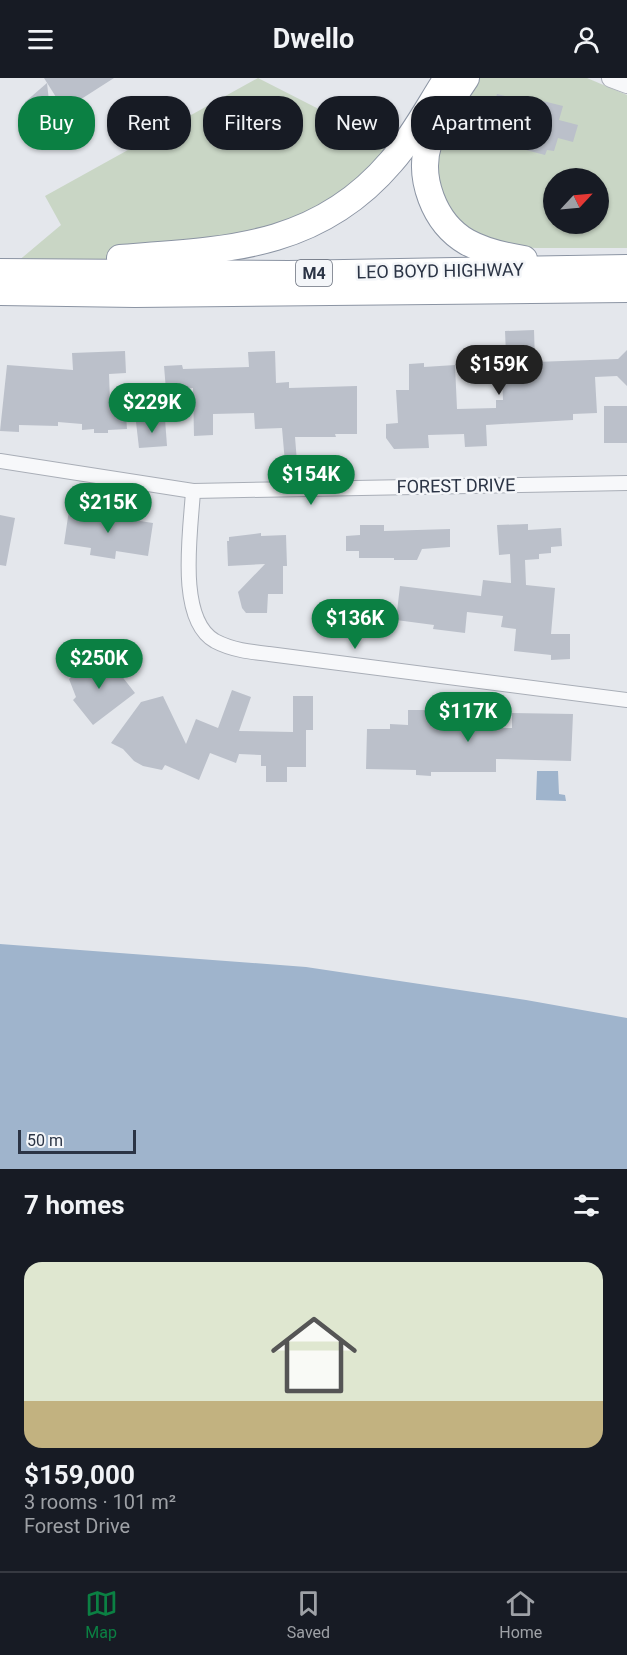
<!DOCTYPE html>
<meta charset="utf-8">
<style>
:root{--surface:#171b24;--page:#20242c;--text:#f1f3f6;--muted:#9ea1a6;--line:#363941;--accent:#0b8043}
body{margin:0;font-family:Roboto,sans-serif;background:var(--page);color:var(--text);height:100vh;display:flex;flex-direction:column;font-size:22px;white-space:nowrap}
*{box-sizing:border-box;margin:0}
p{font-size:20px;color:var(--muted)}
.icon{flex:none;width:33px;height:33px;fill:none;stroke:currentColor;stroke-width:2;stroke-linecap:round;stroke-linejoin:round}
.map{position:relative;height:1091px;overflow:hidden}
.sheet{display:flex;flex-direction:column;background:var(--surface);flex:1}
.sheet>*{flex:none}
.banner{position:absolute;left:18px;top:18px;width:591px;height:54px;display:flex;gap:12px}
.needle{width:39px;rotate:64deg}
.buttons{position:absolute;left:543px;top:90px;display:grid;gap:12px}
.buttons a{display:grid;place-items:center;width:66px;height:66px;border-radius:50%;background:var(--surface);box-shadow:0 2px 4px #0004;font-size:30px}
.scale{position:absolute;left:18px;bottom:15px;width:118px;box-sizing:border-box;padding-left:6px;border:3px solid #2b3445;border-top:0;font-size:16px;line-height:21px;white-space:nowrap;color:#2b3445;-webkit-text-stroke:4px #f4f6f9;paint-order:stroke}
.price{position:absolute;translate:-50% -51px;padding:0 14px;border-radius:21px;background:var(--accent);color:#fff;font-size:20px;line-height:39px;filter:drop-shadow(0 2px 3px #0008)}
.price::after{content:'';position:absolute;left:50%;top:36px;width:18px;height:14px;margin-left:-9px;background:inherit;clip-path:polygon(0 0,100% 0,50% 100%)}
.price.active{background:#222;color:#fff}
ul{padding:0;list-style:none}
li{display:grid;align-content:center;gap:12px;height:318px;padding:0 24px}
li span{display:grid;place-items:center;height:186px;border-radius:18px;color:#555}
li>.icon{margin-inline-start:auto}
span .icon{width:108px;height:108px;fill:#fffc;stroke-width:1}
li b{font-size:26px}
h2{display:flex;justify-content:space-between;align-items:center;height:72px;padding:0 24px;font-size:26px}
.chip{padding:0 21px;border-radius:24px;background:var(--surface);box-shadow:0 2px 4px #0004;font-size:21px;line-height:54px}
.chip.active{background:var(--accent);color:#fff}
header{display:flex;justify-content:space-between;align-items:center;height:78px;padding:0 24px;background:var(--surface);font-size:27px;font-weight:700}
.menu{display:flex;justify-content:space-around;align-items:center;height:84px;border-top:2px solid var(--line);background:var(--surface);font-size:16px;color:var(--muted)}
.menu a{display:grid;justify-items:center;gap:3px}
.menu .active{color:var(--accent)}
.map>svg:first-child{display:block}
</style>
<header><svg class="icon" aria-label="menu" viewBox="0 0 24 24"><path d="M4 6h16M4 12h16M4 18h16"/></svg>Dwello<svg class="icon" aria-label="person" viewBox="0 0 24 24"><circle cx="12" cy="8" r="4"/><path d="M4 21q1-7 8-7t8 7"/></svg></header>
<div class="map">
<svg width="627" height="1091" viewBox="0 0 627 1091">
<rect width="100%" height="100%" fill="#e4e7ec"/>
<g fill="#c9d6c5" fill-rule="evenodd">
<path d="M 258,0 L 399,72 L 370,107 L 201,179 L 17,184 L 61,147 L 45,118 Z"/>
<path d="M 471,0 L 587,0 L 627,17 L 627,170 L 536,170 L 487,167 L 450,147 L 428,76 ZM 554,100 L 598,100 L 598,146 L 554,146 Z"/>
</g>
<g fill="#9fb4cc">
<path d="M 537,693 L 558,693 L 559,716 L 565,717 L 566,723 L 536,722 Z"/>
<path d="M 0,866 L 306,889 L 526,922 L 627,940 L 627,1091 L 0,1091 Z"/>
</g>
<g fill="#bbc0ca">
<path d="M 44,0 L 114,0 L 75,25 L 84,40 L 73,46 Z"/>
<path d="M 47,5 L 52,50 L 29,53 L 25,24 Z"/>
<path d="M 497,16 L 542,27 L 543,23 L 563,28 L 559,42 L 578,47 L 573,64 L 558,60 L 554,73 L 547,72 L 545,77 L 499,65 L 498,72 L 464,64 L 468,43 L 488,49 Z"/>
<path d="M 534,252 L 535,284 L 618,281 L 627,272 L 627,308 L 617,298 L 595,299 L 597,335 L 573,336 L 573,342 L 486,347 L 487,368 L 465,369 L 464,356 L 428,357 L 429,370 L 394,371 L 386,360 L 386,346 L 398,345 L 396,312 L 409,312 L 409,286 L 424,285 L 424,289 L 455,287 L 457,331 L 496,330 L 496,322 L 503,322 L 502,300 L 507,300 L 505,253 Z"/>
<path d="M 125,273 L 126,295 L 109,296 L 110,324 L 125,323 L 127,351 L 108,352 L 108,355 L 94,355 L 94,351 L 82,352 L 82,346 L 58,344 L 58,348 L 19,347 L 19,354 L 0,353 L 7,287 L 73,292 L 72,275 Z"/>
<path d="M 275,273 L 276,305 L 289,304 L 289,310 L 357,308 L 357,356 L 335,356 L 336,359 L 295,359 L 297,384 L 285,385 L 282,350 L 255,351 L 254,335 L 213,336 L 213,357 L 194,358 L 193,310 L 166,312 L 164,288 L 182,287 L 183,291 L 249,289 L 248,274 Z"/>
<rect x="604" y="328" width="23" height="37"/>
<path d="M 165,341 L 167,368 L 139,370 L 136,344 Z"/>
<path d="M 69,432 L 153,445 L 148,478 L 116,473 L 115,481 L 90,477 L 91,470 L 64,466 Z"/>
<path d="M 0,437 L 15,440 L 6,488 L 0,487 Z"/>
<path d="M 528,446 L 528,452 L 561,450 L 562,468 L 551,469 L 551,475 L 539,476 L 539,481 L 525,482 L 526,507 L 555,510 L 551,556 L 570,556 L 570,581 L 551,582 L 551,577 L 514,573 L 516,551 L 501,549 L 503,538 L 467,534 L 465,555 L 433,551 L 434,547 L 396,542 L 400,508 L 481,518 L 483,502 L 511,505 L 510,476 L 499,477 L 497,447 Z"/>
<path d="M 360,447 L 384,447 L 384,453 L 450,451 L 450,469 L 422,471 L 417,482 L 394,482 L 394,480 L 359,480 L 359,473 L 346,473 L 346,458 L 360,457 Z"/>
<path d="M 261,455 L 261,458 L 286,457 L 287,488 L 283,488 L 283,516 L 268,516 L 267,535 L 246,535 L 242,530 L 238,514 L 265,486 L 228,488 L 227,463 L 229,463 L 229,459 Z"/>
<path d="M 98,578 L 108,591 L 113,587 L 135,615 L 93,647 L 73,622 L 76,619 L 69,601 Z"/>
<path d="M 232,612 L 251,619 L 239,653 L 293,654 L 293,618 L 313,618 L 313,652 L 306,652 L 306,689 L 287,689 L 287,704 L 266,704 L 266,688 L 261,688 L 261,677 L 239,676 L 236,685 L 210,675 L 199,702 L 165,687 L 162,692 L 143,688 L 134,683 L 123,671 L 111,665 L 141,624 L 163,618 L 186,666 L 196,641 L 218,650 Z"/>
<path d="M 408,632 L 426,632 L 426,640 L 456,640 L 456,645 L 482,645 L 482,650 L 512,650 L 512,635 L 573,636 L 571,683 L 496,681 L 496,694 L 431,694 L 431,698 L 416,697 L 416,692 L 366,691 L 367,651 L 390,651 L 390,646 L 408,647 Z"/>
</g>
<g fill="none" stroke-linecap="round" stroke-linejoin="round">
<defs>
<g id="minor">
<path d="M 0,383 L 193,413 L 627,405"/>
<path d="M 193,413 C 191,451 176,541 215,563 C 232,572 251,574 269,576 L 627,622"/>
</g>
<path id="tertiary" d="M 611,0 L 627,6"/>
<g id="motorway">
<path d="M 466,0 C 453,20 437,41 429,64 C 417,99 434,145 467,164 C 485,174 504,178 524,181"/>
<path d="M 120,180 C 224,172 317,171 391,84 C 413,59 429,28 447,0"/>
<path d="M 0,194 L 289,196 L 627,190"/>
<path d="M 0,214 L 135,216 L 627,211"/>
</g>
</defs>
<use href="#minor" stroke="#a9aeb7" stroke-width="16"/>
<use href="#tertiary" stroke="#a9aeb7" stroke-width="20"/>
<use href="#motorway" stroke="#8b94a3" stroke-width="28"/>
<use href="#minor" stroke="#f7f8fa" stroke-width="14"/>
<use href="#tertiary" stroke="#f7f8fa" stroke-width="18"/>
<use href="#motorway" stroke="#fff" stroke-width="26"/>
</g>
<g text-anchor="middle" stroke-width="5" stroke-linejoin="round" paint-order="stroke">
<rect fill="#f4f6f9" stroke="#676e7b" stroke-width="1.5" x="296" y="182" width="36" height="26" rx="4.5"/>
<g font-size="16" font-weight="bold" fill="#2b3445">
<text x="314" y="201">M4</text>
</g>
<g font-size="18" fill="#2b3445" stroke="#f4f6f9">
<text transform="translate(440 193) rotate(-1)" y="6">LEO BOYD HIGHWAY</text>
<text transform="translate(456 408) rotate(-1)" y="6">FOREST DRIVE</text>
</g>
</g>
</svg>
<div class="buttons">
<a><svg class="needle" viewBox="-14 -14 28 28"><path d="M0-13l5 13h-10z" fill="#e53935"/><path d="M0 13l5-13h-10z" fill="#9ea1a6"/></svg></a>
</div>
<div class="scale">50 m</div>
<b class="price active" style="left:499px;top:318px">$159K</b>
<b class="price" style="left:152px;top:356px">$229K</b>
<b class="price" style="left:311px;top:428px">$154K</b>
<b class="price" style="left:108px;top:456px">$215K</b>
<b class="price" style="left:355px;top:572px">$136K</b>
<b class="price" style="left:99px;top:612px">$250K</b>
<b class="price" style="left:468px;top:665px">$117K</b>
<div class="banner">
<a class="chip active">Buy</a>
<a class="chip">Rent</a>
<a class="chip">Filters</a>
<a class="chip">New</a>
<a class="chip">Apartment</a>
</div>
</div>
<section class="sheet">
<h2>7 homes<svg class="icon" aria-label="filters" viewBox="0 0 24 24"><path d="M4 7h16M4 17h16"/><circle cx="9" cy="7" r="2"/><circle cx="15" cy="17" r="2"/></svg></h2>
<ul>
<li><span style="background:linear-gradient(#dfe7d0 75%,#c2b280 0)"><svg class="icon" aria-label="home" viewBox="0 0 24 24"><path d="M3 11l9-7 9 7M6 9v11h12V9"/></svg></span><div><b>$159,000</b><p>3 rooms · 101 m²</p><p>Forest Drive</p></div></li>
</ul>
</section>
<nav class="menu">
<a class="active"><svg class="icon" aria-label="map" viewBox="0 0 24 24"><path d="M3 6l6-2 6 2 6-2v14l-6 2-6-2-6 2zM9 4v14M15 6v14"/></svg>Map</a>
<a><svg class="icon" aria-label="saved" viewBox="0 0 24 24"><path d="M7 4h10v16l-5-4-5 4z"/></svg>Saved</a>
<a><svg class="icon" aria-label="home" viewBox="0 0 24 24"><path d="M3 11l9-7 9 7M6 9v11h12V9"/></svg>Home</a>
</nav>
